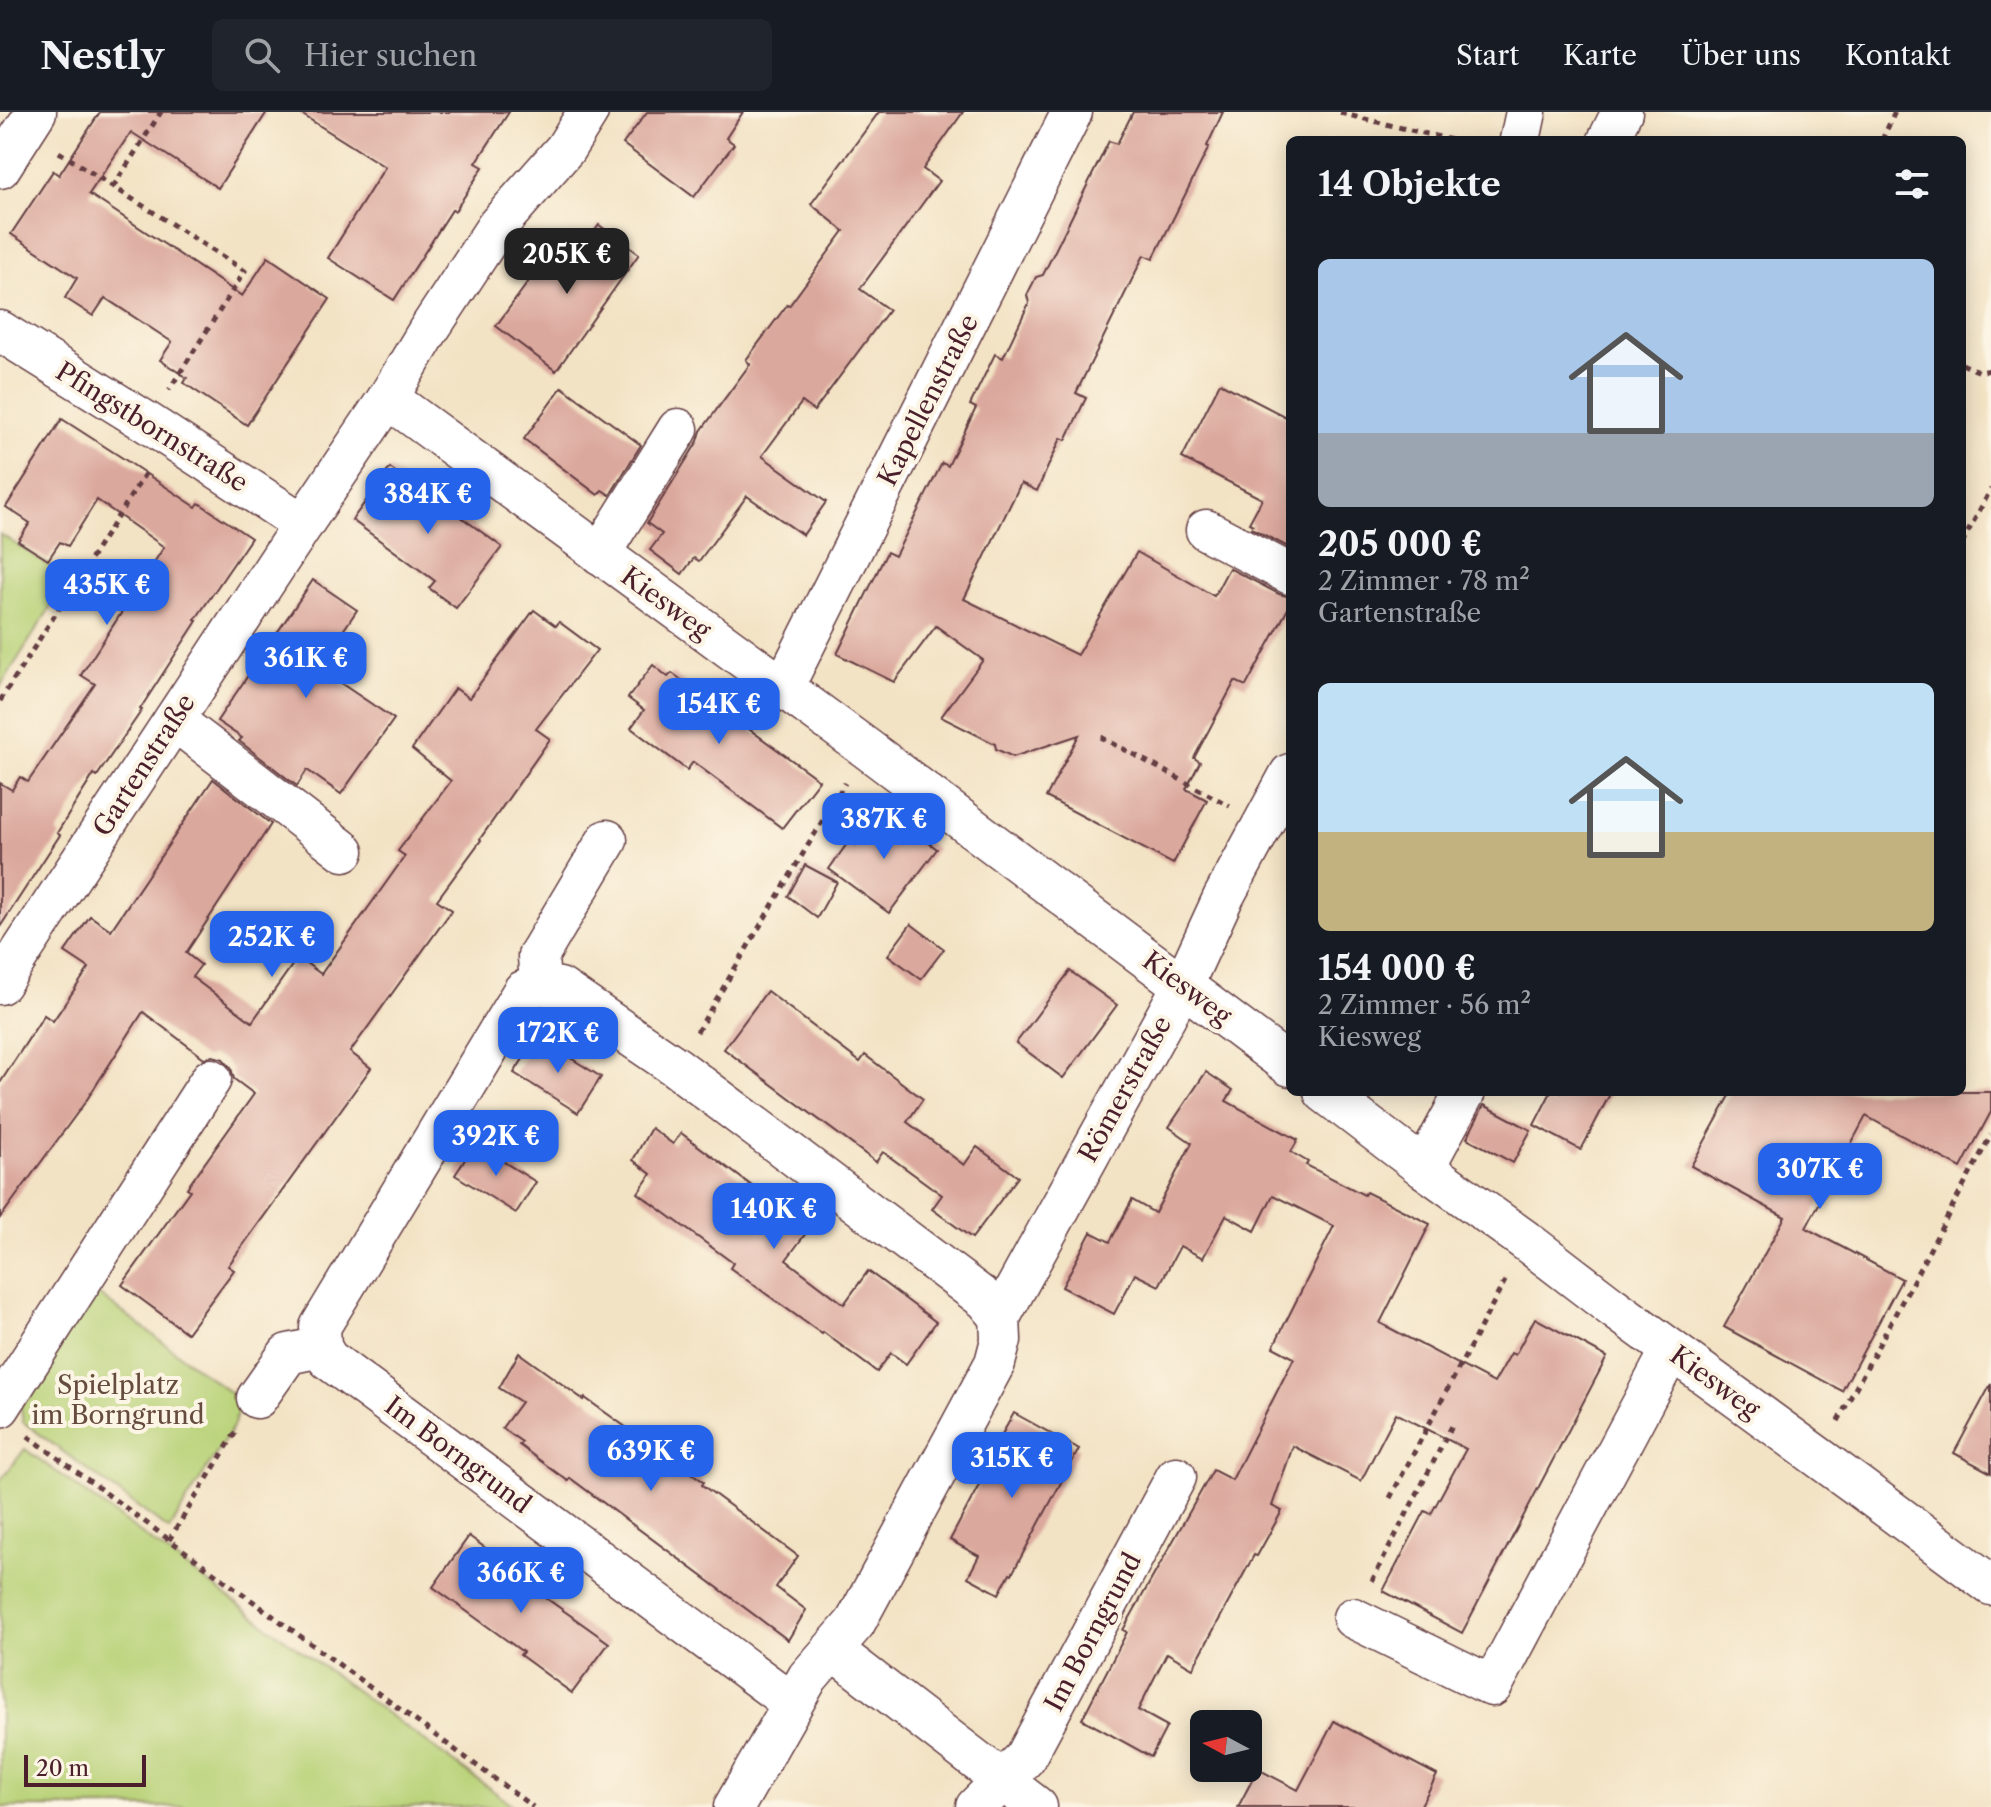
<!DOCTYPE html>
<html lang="de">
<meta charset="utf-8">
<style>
:root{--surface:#171b24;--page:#20242c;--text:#f1f3f6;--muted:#9ea1a6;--line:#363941;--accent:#2563eb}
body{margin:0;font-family:"Libre Caslon Text",serif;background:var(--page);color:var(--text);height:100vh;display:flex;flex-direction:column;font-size:30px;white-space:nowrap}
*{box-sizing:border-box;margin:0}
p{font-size:26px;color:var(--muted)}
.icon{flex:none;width:44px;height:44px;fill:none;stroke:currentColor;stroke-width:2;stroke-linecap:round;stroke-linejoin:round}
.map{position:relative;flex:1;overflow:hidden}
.details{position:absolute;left:1286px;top:24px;width:680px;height:960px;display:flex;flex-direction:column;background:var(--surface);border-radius:12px;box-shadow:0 4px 20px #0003}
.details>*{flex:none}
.needle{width:52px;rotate:277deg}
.tools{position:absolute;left:1190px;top:1598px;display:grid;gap:16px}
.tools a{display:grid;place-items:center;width:72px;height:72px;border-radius:12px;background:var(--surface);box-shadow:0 4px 20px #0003;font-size:40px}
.scale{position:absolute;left:24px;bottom:20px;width:122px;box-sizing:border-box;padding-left:8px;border:4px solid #4a1f2b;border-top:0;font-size:22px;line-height:28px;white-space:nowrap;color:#4a1f2b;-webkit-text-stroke:6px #fcf5e5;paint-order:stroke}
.price{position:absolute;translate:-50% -68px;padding:0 18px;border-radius:16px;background:var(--accent);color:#fff;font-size:26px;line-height:52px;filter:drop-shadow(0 2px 4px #0008)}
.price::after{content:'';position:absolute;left:50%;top:48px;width:24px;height:18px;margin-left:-12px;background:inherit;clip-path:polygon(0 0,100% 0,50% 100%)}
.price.current{background:#222;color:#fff}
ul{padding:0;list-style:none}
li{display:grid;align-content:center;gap:16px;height:424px;padding:0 32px}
li span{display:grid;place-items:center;height:248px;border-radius:12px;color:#555}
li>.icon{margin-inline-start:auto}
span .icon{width:144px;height:144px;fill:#fffc;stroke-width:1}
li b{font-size:34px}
h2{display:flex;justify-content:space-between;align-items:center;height:96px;padding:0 32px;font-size:34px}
header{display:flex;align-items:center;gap:48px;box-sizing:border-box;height:112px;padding:0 40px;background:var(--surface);border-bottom:2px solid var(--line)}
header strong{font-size:38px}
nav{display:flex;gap:44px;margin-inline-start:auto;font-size:28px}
.search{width:560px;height:72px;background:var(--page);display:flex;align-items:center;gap:20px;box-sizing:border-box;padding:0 28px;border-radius:12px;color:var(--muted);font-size:30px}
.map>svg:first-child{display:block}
</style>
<header>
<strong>Nestly</strong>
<div class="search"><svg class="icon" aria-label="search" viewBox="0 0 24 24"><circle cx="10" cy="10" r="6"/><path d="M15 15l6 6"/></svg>Hier suchen</div>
<nav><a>Start</a><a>Karte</a><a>Über uns</a><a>Kontakt</a></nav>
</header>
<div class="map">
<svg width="1991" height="1695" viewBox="0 0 1991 1695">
<rect width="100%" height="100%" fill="#fcf5e5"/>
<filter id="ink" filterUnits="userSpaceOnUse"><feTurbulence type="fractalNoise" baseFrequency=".0125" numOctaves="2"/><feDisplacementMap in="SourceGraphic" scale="16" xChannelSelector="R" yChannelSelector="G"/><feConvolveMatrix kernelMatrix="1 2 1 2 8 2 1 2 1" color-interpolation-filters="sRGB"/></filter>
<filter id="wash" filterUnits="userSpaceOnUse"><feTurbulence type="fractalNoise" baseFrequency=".006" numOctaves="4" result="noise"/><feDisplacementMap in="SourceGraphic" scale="32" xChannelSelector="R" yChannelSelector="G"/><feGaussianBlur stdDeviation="1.8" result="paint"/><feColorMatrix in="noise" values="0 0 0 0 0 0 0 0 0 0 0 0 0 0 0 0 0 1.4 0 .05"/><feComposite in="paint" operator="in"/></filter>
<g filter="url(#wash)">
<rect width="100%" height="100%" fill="#f3e3c5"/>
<g fill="#b8d277" stroke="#817851" stroke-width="2">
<path d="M 0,422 L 69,466 L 0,575 Z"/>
<path d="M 90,1176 L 240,1288 L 234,1313 L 169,1418 L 23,1310 L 20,1290 Z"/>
<path d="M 25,1337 L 515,1695 L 0,1695 L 0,1369 Z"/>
</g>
<g id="blocks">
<g fill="#dba89d">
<path d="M 100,0 L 267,0 L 218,76 L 131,20 L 89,82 L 242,184 L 268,145 L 330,187 L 247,313 L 184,271 L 187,266 L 160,248 L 172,230 L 105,186 L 93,204 L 65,186 L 77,166 L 11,122 L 53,59 L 59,63 Z"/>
<path d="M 298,0 L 509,0 L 476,51 L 483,55 L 455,99 L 452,98 L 394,188 L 328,146 L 385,55 Z"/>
<path d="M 647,0 L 743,0 L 726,26 L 734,32 L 694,85 L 623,32 Z"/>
<path d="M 879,0 L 963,0 L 923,57 L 939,69 L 860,177 L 889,198 L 814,299 L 802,290 L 762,344 L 826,390 L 803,423 L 747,384 L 699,449 L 694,446 L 682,462 L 650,438 L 662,422 L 647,411 L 698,329 L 701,319 L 750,252 L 746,248 L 787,193 L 789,194 L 844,119 L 811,92 Z"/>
<path d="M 1133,0 L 1223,0 L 1207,34 L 1209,35 L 1153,147 L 1144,143 L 1076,281 L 1086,286 L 1066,328 L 1061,326 L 1037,379 L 1021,371 L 964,487 L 1077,543 L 1137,440 L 1214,484 L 1229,456 L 1279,482 L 1290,485 L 1290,493 L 1246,574 L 1235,569 L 1194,646 L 1200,650 L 1186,677 L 1207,688 L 1173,752 L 1046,685 L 1079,623 L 1013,645 L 996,637 L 995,632 L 941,605 L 983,548 L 936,514 L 894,570 L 837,542 L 887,440 L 895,444 L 942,351 L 948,354 L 976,296 L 970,293 L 995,242 L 1003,246 L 1029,191 L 1027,183 L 1036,165 L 1043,163 L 1109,29 L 1117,32 Z"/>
<path d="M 599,113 L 639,142 L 556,259 L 496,214 L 559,128 L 578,142 Z"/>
<path d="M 1220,271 L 1290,307 L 1290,436 L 1251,416 L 1253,413 L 1249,411 L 1262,387 L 1182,346 Z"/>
<path d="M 562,275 L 641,333 L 610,383 L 602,378 L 598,383 L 524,327 Z"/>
<path d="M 62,307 L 121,345 L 196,395 L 199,391 L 251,426 L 195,508 L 197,509 L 140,597 L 142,598 L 97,664 L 94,662 L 57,721 L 60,723 L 0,815 L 0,671 L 12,678 L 20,665 L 28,670 L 95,572 L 81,563 L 164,435 L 97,388 L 68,434 L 60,430 L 48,448 L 18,429 L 30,411 L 6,395 Z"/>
<path d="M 390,356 L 455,404 L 457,402 L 502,435 L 456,496 L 429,476 L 435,469 L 352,408 Z"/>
<path d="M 313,468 L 357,498 L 318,556 L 394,607 L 341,682 L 307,658 L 297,674 L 239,629 L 242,626 L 217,609 Z"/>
<path d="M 534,498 L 556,514 L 559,510 L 597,538 L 536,617 L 550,627 L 480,727 L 481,728 L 437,788 L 452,798 L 350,940 L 371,956 L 228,1154 L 234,1158 L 187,1221 L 122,1173 L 190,1078 L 187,1076 L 254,982 L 234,967 L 231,956 L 223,947 L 213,944 L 204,946 L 143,900 L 86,989 L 0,1106 L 0,971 L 44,903 L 53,909 L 89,856 L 65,840 L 90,804 L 111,818 L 213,667 L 271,712 L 186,841 L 201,853 L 192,865 L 252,910 L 298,845 L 321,862 L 405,744 L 398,739 L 451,669 L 412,637 L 455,576 L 469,586 Z"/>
<path d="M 653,553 L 668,565 L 672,561 L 819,668 L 782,716 L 693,650 L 687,658 L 631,616 L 644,598 L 628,586 Z"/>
<path d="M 883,697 L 937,737 L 889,801 L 829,757 L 849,729 L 856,733 Z"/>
<path d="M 805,753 L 837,770 L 817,806 L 788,784 Z"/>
<path d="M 911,812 L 944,837 L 921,867 L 888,843 Z"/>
<path d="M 1070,859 L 1117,893 L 1063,966 L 1016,931 Z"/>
<path d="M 767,879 L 860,950 L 865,943 L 923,987 L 907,1010 L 964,1053 L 977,1035 L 1018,1065 L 972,1126 L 932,1097 L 942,1083 L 883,1040 L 876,1050 L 724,937 Z"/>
<path d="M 537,925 L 601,965 L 578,1001 L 514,961 Z"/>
<path d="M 1206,960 L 1233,978 L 1226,989 L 1298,1028 L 1291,1040 L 1308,1050 L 1306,1053 L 1364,1083 L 1366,1080 L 1430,1112 L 1380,1211 L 1494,1271 L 1511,1241 L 1515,1243 L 1535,1206 L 1607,1245 L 1462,1521 L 1383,1479 L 1425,1399 L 1431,1402 L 1466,1337 L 1396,1301 L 1361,1369 L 1293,1334 L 1272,1394 L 1282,1399 L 1257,1444 L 1254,1443 L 1193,1556 L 1167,1541 L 1138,1598 L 1167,1614 L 1151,1645 L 1082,1607 L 1127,1520 L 1123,1518 L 1213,1358 L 1232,1368 L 1294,1246 L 1273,1235 L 1334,1114 L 1273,1083 L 1255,1119 L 1226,1103 L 1203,1146 L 1180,1134 L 1159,1174 L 1135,1162 L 1114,1202 L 1062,1175 L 1091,1120 L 1110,1130 L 1132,1088 L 1155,1101 L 1192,1031 L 1169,1015 Z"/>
<path d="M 1551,980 L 1611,980 L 1581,1038 L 1534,1013 Z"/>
<path d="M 1732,980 L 1991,980 L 1991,1000 L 1961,1056 L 1866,1004 L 1806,1116 L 1902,1167 L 1842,1279 L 1724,1215 L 1785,1105 L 1691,1054 Z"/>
<path d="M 1484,993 L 1531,1018 L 1513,1051 L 1467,1026 Z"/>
<path d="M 651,1016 L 673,1032 L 681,1021 L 776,1092 L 779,1088 L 812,1113 L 786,1148 L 844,1192 L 868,1159 L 936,1210 L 906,1252 L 891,1241 L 877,1260 L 823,1220 L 822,1222 L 730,1156 L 733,1151 L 638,1081 L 651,1062 L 633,1048 Z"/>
<path d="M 475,1032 L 536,1070 L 516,1101 L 455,1063 Z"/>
<path d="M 519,1241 L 584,1288 L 585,1286 L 644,1328 L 645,1327 L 704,1370 L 702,1373 L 798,1444 L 776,1475 L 806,1498 L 788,1528 L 570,1366 L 568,1369 L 519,1333 L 522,1330 L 502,1316 L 521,1290 L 499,1276 Z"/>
<path d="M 1991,1272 L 1991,1361 L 1954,1341 Z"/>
<path d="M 1014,1301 L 1079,1337 L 1012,1462 L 1010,1461 L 999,1482 L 968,1465 L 979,1444 L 950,1428 L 999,1335 L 996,1333 Z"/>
<path d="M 469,1424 L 521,1462 L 518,1466 L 609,1531 L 572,1581 L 520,1543 L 523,1540 L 433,1475 Z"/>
<path d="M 1334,1609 L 1437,1663 L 1420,1695 L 1238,1695 L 1258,1657 L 1298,1678 Z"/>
</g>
</g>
</g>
<g filter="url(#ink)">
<use href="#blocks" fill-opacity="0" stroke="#633c42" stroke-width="2"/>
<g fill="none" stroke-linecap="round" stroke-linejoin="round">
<defs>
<g id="minor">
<path d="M 1520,28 L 1526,0"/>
<path d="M 1608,28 L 1622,0"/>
<path d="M 0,56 L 36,0"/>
<path d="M 0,219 L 148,311 L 303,412"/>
<path d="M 388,286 L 866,636 L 1290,954"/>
<path d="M 1206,418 L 1290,462"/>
<path d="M 600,442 L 678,317"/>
<path d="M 783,576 L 1072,0"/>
<path d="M 174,608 L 344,739"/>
<path d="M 0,872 L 303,412 L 388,286 L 428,219 L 497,114 L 565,37 L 588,0"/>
<path d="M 540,873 L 538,844 L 607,728"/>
<path d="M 1324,980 L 1424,1056 L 1526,1129 L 1611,1194 L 1858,1374 L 1991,1473"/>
<path d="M 1424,1056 L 1465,980"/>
<path d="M 1000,1205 L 1183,873 L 1223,786 L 1290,662"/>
<path d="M 257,1286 L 288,1242 L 321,1235"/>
<path d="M 0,1295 L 211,967"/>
<path d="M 1353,1506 L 1492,1574 L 1671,1238"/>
<path d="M 833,1538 L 1037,1695"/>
<path d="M 734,1695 L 808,1565 L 855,1511 L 995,1251 L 1001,1228 L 1000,1205 L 986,1188 L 676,955 L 560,876 L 540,873 L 523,879 L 320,1215 L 321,1235 L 328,1247 L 792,1591"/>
<path d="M 976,1695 L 1025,1646 L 1176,1365"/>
</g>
</defs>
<use href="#minor" stroke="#633c42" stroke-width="43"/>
<g stroke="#633c42" stroke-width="5" stroke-dasharray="6 6" stroke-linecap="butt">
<path d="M 1340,1 L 1452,28"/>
<path d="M 1882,28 L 1895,0"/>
<path d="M 59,40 L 245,159 L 169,278"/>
<path d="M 113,75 L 161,0"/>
<path d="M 1962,252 L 1980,260 L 1991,258"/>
<path d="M 1962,431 L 1991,377"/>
<path d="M 0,589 L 148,357"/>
<path d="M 1101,625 L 1230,694"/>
<path d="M 697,920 L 845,671"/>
<path d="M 1838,1309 L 1991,1023"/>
<path d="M 28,1324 L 533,1695"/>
<path d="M 1390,1386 L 1507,1165"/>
<path d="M 169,1428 L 236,1320"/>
<path d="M 1372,1469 L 1452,1314"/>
</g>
<use href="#minor" stroke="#fff" stroke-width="40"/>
</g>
</g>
<g text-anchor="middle" stroke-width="8" stroke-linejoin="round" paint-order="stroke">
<g font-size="26" fill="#4a1f2b" stroke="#fcf5e5">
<text transform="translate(928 288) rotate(-63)" y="9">Kapellenstraße</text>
<text transform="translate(152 315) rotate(32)" y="9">Pfingstbornstraße</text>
<text transform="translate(666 491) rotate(36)" y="9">Kiesweg</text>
<text transform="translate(144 653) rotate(-57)" y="9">Gartenstraße</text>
<text transform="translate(1187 876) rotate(37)" y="9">Kiesweg</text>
<text transform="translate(1125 977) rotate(-61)" y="9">Römerstraße</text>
<text transform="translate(1715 1270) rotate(36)" y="9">Kiesweg</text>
<text transform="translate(458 1343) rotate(37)" y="9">Im Borngrund</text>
<text transform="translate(1093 1520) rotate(-62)" y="9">Im Borngrund</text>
</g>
<g font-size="26" fill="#664c3e" stroke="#fcf5e5">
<text x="118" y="1282">Spielplatz<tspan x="118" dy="30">im Borngrund</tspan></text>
</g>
</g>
</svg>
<div class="tools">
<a><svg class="needle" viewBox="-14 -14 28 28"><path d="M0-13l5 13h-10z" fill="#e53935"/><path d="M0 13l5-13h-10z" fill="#9ea1a6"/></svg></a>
</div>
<div class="scale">20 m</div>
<b class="price current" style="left:567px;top:184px">205K €</b>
<b class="price" style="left:428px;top:424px">384K €</b>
<b class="price" style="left:107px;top:515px">435K €</b>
<b class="price" style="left:306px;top:588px">361K €</b>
<b class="price" style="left:719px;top:634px">154K €</b>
<b class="price" style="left:884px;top:749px">387K €</b>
<b class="price" style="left:272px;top:867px">252K €</b>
<b class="price" style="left:558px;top:963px">172K €</b>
<b class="price" style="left:496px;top:1066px">392K €</b>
<b class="price" style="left:1820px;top:1099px">307K €</b>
<b class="price" style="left:774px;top:1139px">140K €</b>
<b class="price" style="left:651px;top:1381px">639K €</b>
<b class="price" style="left:1012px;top:1388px">315K €</b>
<b class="price" style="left:521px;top:1503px">366K €</b>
<section class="details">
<h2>14 Objekte<svg class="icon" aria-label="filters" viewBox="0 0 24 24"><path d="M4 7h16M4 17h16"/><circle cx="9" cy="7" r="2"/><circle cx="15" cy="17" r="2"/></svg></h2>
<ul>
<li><span style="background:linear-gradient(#a9c7e8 70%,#9aa5b1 0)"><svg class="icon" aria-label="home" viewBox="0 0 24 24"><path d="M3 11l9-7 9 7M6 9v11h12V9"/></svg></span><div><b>205 000 €</b><p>2 Zimmer · 78 m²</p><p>Gartenstraße</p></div></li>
<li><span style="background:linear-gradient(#bfe0f5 60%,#c2b280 0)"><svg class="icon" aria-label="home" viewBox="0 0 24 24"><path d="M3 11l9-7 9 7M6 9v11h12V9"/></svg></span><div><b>154 000 €</b><p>2 Zimmer · 56 m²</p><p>Kiesweg</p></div></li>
</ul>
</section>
</div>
